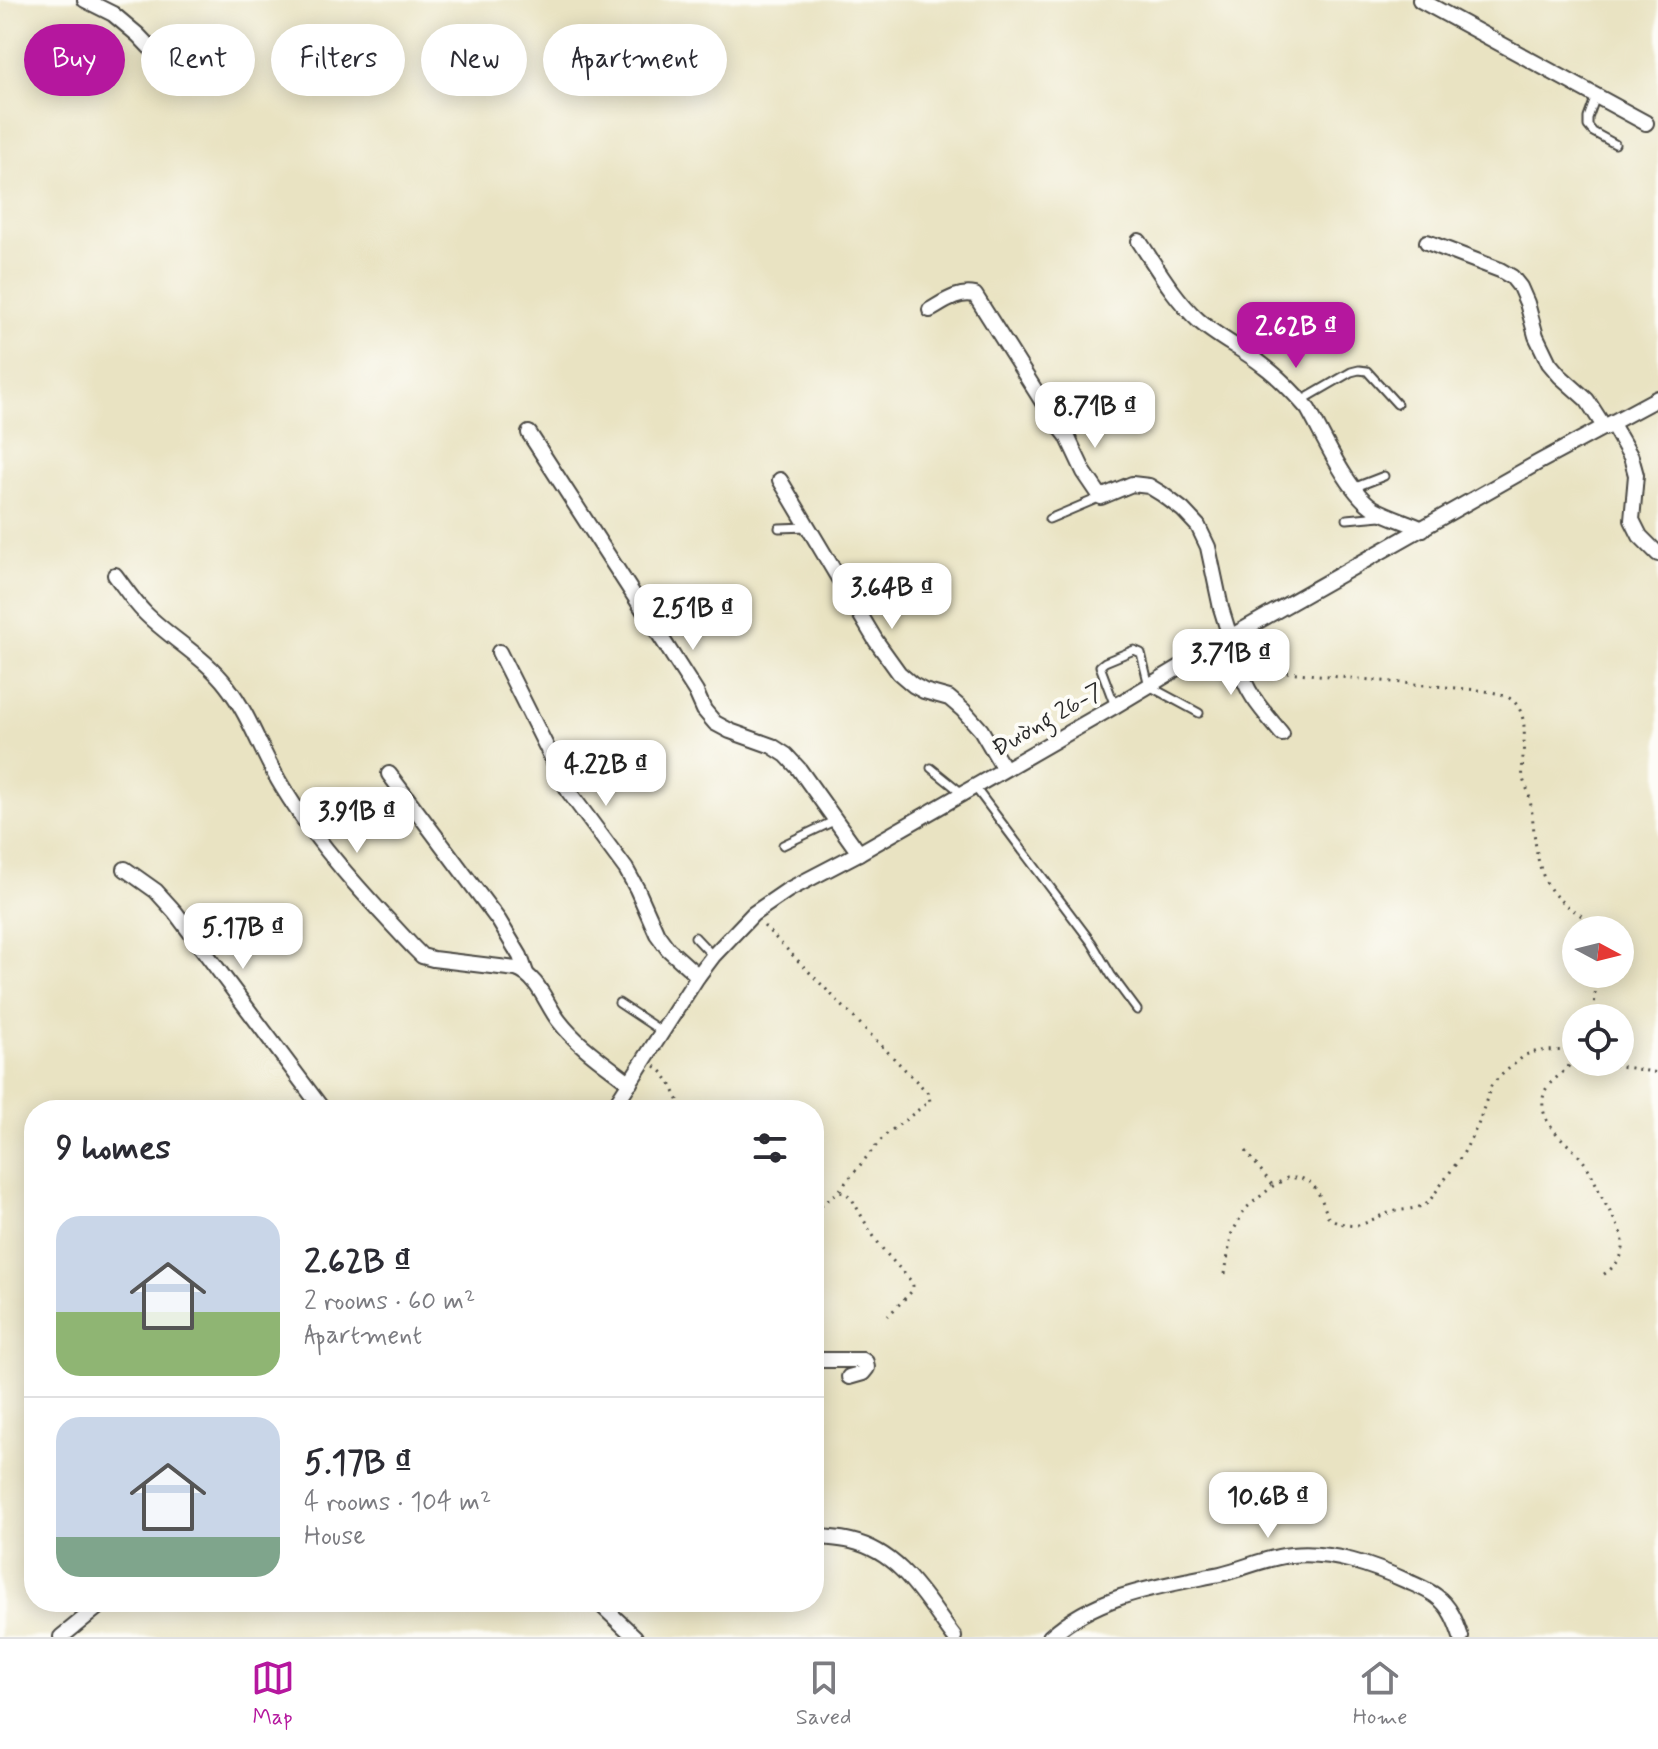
<!DOCTYPE html>
<meta charset="utf-8">
<style>
:root{--surface:#fff;--page:#f2f2f3;--text:#2b2b33;--muted:#7c7c81;--line:#e1e1e2;--accent:#b5179e}
body{margin:0;font-family:Mynerve,sans-serif;background:var(--page);color:var(--text);height:100vh;display:flex;flex-direction:column;font-size:30px;white-space:nowrap}
*{box-sizing:border-box;margin:0}
p{font-size:26px;color:var(--muted)}
.icon{flex:none;width:44px;height:44px;fill:none;stroke:currentColor;stroke-width:2;stroke-linecap:round;stroke-linejoin:round}
.map{position:relative;flex:1;overflow:hidden}
.details{position:absolute;left:24px;top:1100px;width:800px;height:512px;display:flex;flex-direction:column;background:var(--surface);border-radius:32px;box-shadow:0 4px 20px #0003}
.details>*{flex:none}
.hud{position:absolute;left:24px;top:24px;width:800px;height:72px;display:flex;gap:16px}
.needle{width:52px;rotate:97deg}
.controls{position:absolute;left:1562px;top:916px;display:grid;gap:16px}
.controls a{display:grid;place-items:center;width:72px;height:72px;border-radius:50%;background:var(--surface);box-shadow:0 4px 20px #0003;font-size:40px}
.price{position:absolute;translate:-50% -68px;padding:0 18px;border-radius:16px;background:#fff;color:#222;font-size:26px;line-height:52px;filter:drop-shadow(0 2px 4px #0008)}
.price::after{content:'';position:absolute;left:50%;top:48px;width:24px;height:18px;margin-left:-12px;background:inherit;clip-path:polygon(0 0,100% 0,50% 100%)}
.price.selected{background:var(--accent);color:#fff}
ul{padding:0;list-style:none}
li{display:flex;align-items:center;gap:24px;height:200px;padding:0 32px}
li+li{border-top:2px solid var(--line)}
li span{display:grid;place-items:center;flex:none;width:224px;height:160px;border-radius:24px;color:#555}
li>.icon{margin-inline-start:auto}
span .icon{width:96px;height:96px;fill:#fffc;stroke-width:1}
li b{font-size:34px}
h2{display:flex;justify-content:space-between;align-items:center;height:96px;padding:0 32px;font-size:34px}
.tag{padding:0 28px;border-radius:36px;background:var(--surface);box-shadow:0 4px 20px #0003;font-size:28px;line-height:72px}
.tag.selected{background:var(--accent);color:#fff}
.tabs{display:flex;justify-content:space-around;align-items:center;height:112px;border-top:2px solid var(--line);background:var(--surface);font-size:22px;color:var(--muted)}
.tabs a{display:grid;justify-items:center;gap:4px}
.tabs .selected{color:var(--accent)}
.map>svg:first-child{display:block}
</style>
<div class="map">
<svg width="1658" height="1637" viewBox="0 0 1658 1637">
<rect width="100%" height="100%" fill="#fdfcf7"/>
<filter id="ink" filterUnits="userSpaceOnUse"><feTurbulence type="fractalNoise" baseFrequency=".0125" numOctaves="2"/><feDisplacementMap in="SourceGraphic" scale="16" xChannelSelector="R" yChannelSelector="G"/><feConvolveMatrix kernelMatrix="1 2 1 2 8 2 1 2 1" color-interpolation-filters="sRGB"/></filter>
<filter id="wash" filterUnits="userSpaceOnUse"><feTurbulence type="fractalNoise" baseFrequency=".006" numOctaves="4" result="noise"/><feDisplacementMap in="SourceGraphic" scale="32" xChannelSelector="R" yChannelSelector="G"/><feGaussianBlur stdDeviation="1.8" result="paint"/><feColorMatrix in="noise" values="0 0 0 0 0 0 0 0 0 0 0 0 0 0 0 0 0 1.4 0 .05"/><feComposite in="paint" operator="in"/></filter>
<g filter="url(#wash)">
<rect width="100%" height="100%" fill="#e9e3c2"/>
</g>
<g filter="url(#ink)">
<g fill="none" stroke-linecap="round" stroke-linejoin="round">
<defs>
<g id="lane">
<path d="M 1596,96 L 1588,118 L 1588,126 L 1593,132 L 1615,144"/>
<path d="M 1301,401 L 1351,372 L 1359,370 L 1367,371 L 1397,404"/>
<path d="M 1353,488 L 1384,476"/>
<path d="M 1049,519 L 1101,497"/>
<path d="M 1347,519 L 1381,516"/>
<path d="M 779,528 L 808,527"/>
<path d="M 1115,706 L 1100,666 L 1105,662 L 1134,650 L 1141,653 L 1149,686 L 1199,713"/>
<path d="M 931,768 L 962,793"/>
<path d="M 974,786 L 1092,943 L 1111,975 L 1137,1010"/>
<path d="M 783,845 L 836,820"/>
<path d="M 695,937 L 713,956"/>
<path d="M 619,1003 L 661,1031"/>
</g>
<g id="street">
<path d="M 85,0 L 113,14 L 138,35 L 158,56"/>
<path d="M 1420,0 L 1646,123"/>
<path d="M 1139,241 C 1157,268 1174,298 1198,320 C 1218,338 1243,349 1264,366 C 1280,378 1295,394 1308,409 C 1324,437 1348,493 1375,509 C 1390,517 1407,522 1423,529"/>
<path d="M 1427,242 L 1500,270 L 1512,277 L 1520,287 L 1527,303 L 1536,336 L 1549,363 L 1560,376 L 1587,400 L 1605,428"/>
<path d="M 930,310 C 944,302 959,291 975,295 L 1052,417 L 1067,436 L 1084,472 L 1101,497 L 1132,484 L 1149,486 L 1162,494 L 1183,510 L 1198,526 L 1208,547 L 1221,608 L 1230,637"/>
<path d="M 1612,424 L 1631,457 L 1636,475 L 1632,520 L 1640,536 L 1658,554"/>
<path d="M 529,433 L 666,645 L 696,692 L 704,710 L 715,723 L 730,731 L 772,746 L 786,755 L 799,769 L 859,853"/>
<path d="M 780,480 L 876,641 L 899,673 L 913,685 L 924,691 L 949,698 L 963,710 L 981,730 L 1004,769"/>
<path d="M 115,575 C 125,588 134,602 145,613 C 171,639 205,657 227,686 C 251,717 262,755 283,788 C 319,847 367,898 414,948 L 422,956 L 433,959 L 516,969 C 539,977 545,1003 559,1021 C 578,1046 606,1064 630,1083"/>
<path d="M 1235,635 C 1236,646 1237,657 1240,668 C 1246,694 1266,714 1282,734"/>
<path d="M 499,652 L 569,792 L 626,869 L 637,889 L 657,934 L 668,949 L 698,976"/>
<path d="M 389,774 L 499,921 L 520,956 L 526,973"/>
<path d="M 125,869 L 156,891 L 175,912 L 323,1110"/>
<path d="M 612,1110 L 698,976 L 713,956 L 753,914 L 788,890 L 859,853 L 1115,706 L 1230,637 L 1539,462 L 1658,398"/>
<path d="M 814,1360 L 863,1360 L 866,1362 L 867,1368 L 863,1373 L 849,1377"/>
<path d="M 814,1536 C 826,1538 839,1538 851,1541 C 902,1553 925,1599 954,1637"/>
<path d="M 598,1602 L 635,1637"/>
<path d="M 61,1637 L 104,1602"/>
<path d="M 1050,1637 C 1097,1594 1160,1586 1220,1574 C 1243,1569 1267,1557 1291,1555 C 1332,1551 1372,1565 1409,1582 C 1418,1586 1428,1590 1436,1596 C 1450,1606 1456,1622 1461,1637"/>
</g>
</defs>
<use href="#lane" stroke="#484742" stroke-width="11"/>
<use href="#street" stroke="#484742" stroke-width="18"/>
<g stroke="#484742" stroke-width="3" stroke-dasharray="2 6" stroke-linecap="butt">
<path d="M 1255,669 L 1478,690 C 1491,692 1508,693 1517,705 C 1531,725 1520,755 1523,778 C 1524,784 1528,789 1529,795 C 1535,823 1533,854 1545,880 C 1559,908 1580,910 1598,930"/>
<path d="M 764,926 L 928,1093 L 930,1101 L 884,1136 L 838,1192"/>
<path d="M 1593,1018 L 1597,974"/>
<path d="M 1575,1051 C 1573,1057 1572,1063 1567,1068 C 1554,1082 1541,1084 1543,1108 C 1546,1129 1567,1142 1580,1157 C 1591,1170 1594,1180 1601,1195 C 1615,1226 1642,1248 1603,1275"/>
<path d="M 1598,1062 L 1658,1073"/>
<path d="M 655,1066 C 672,1078 673,1094 684,1110"/>
<path d="M 1246,1151 L 1273,1186"/>
<path d="M 814,1205 L 819,1207 L 838,1192 L 846,1193 L 852,1199 L 870,1231 L 884,1251 L 912,1282 L 913,1286 L 912,1291 L 888,1316"/>
<path d="M 1225,1274 L 1231,1235 L 1245,1209 L 1273,1186 L 1287,1178 L 1301,1178 L 1312,1183 L 1321,1198 L 1328,1217 C 1361,1236 1365,1218 1396,1211 C 1407,1209 1418,1209 1428,1203 L 1463,1154 L 1478,1125 L 1491,1086 L 1499,1077 L 1525,1055 L 1538,1051 L 1576,1050"/>
</g>
<use href="#lane" stroke="#fff" stroke-width="7"/>
<use href="#street" stroke="#fff" stroke-width="14"/>
</g>
</g>
<g text-anchor="middle" stroke-width="8" stroke-linejoin="round" paint-order="stroke">
<g font-size="24" fill="#2b2b2b" stroke="#fdfcf7">
<text transform="translate(1047 719) rotate(-30)" y="8">Đường 26-7</text>
</g>
</g>
</svg>
<div class="controls">
<a><svg class="needle" viewBox="-14 -14 28 28"><path d="M0-13l5 13h-10z" fill="#e53935"/><path d="M0 13l5-13h-10z" fill="#7c7c81"/></svg></a>
<a><svg class="icon" aria-label="locate" viewBox="0 0 24 24"><circle cx="12" cy="12" r="6"/><path d="M12 2v4M12 18v4M2 12h4M18 12h4"/></svg></a>
</div>
<b class="price selected" style="left:1296px;top:370px">2.62B ₫</b>
<b class="price" style="left:1095px;top:450px">8.71B ₫</b>
<b class="price" style="left:892px;top:631px">3.64B ₫</b>
<b class="price" style="left:693px;top:652px">2.51B ₫</b>
<b class="price" style="left:1231px;top:697px">3.71B ₫</b>
<b class="price" style="left:606px;top:808px">4.22B ₫</b>
<b class="price" style="left:357px;top:855px">3.91B ₫</b>
<b class="price" style="left:243px;top:971px">5.17B ₫</b>
<b class="price" style="left:1268px;top:1540px">10.6B ₫</b>
<div class="hud">
<a class="tag selected">Buy</a>
<a class="tag">Rent</a>
<a class="tag">Filters</a>
<a class="tag">New</a>
<a class="tag">Apartment</a>
</div>
<section class="details">
<h2>9 homes<svg class="icon" aria-label="filters" viewBox="0 0 24 24"><path d="M4 7h16M4 17h16"/><circle cx="9" cy="7" r="2"/><circle cx="15" cy="17" r="2"/></svg></h2>
<ul>
<li><span style="background:linear-gradient(#c9d6e8 60%,#8fb573 0)"><svg class="icon" aria-label="home" viewBox="0 0 24 24"><path d="M3 11l9-7 9 7M6 9v11h12V9"/></svg></span><div><b>2.62B ₫</b><p>2 rooms · 60 m²</p><p>Apartment</p></div></li>
<li><span style="background:linear-gradient(#c9d6e8 75%,#7fa58c 0)"><svg class="icon" aria-label="home" viewBox="0 0 24 24"><path d="M3 11l9-7 9 7M6 9v11h12V9"/></svg></span><div><b>5.17B ₫</b><p>4 rooms · 104 m²</p><p>House</p></div></li>
</ul>
</section>
</div>
<nav class="tabs">
<a class="selected"><svg class="icon" aria-label="map" viewBox="0 0 24 24"><path d="M3 6l6-2 6 2 6-2v14l-6 2-6-2-6 2zM9 4v14M15 6v14"/></svg>Map</a>
<a><svg class="icon" aria-label="saved" viewBox="0 0 24 24"><path d="M7 4h10v16l-5-4-5 4z"/></svg>Saved</a>
<a><svg class="icon" aria-label="home" viewBox="0 0 24 24"><path d="M3 11l9-7 9 7M6 9v11h12V9"/></svg>Home</a>
</nav>
